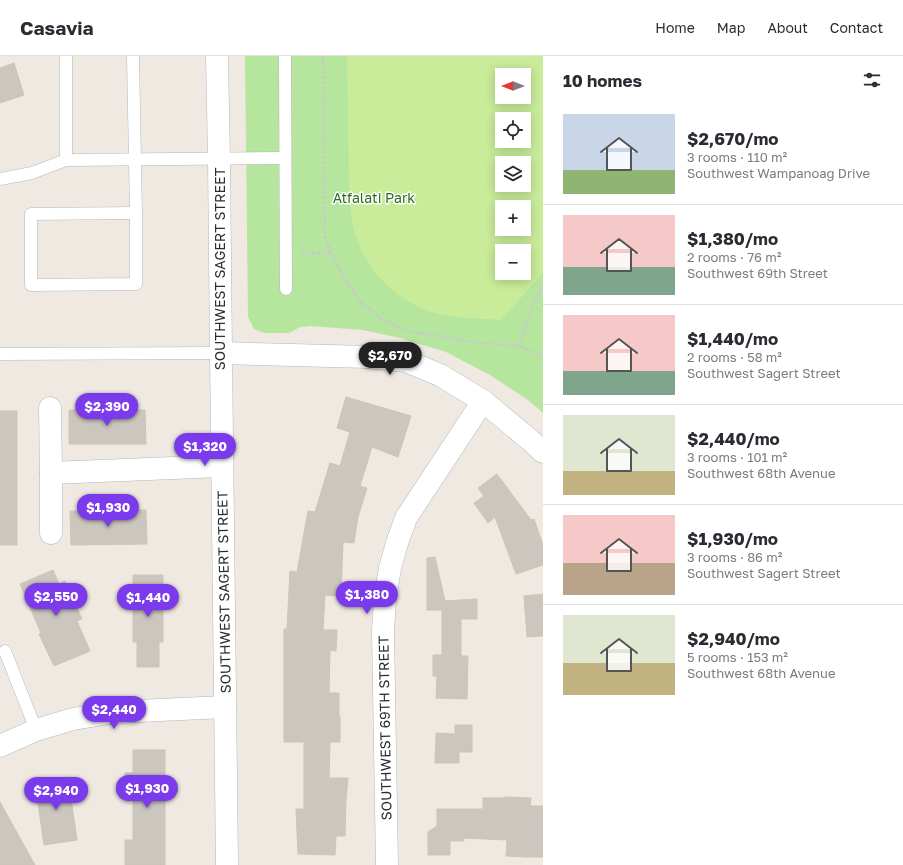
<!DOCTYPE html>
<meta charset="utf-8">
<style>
:root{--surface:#fff;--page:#f7f7f7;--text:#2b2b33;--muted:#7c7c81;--line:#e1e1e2;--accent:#7c3aed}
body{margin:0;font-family:"Golos Text",sans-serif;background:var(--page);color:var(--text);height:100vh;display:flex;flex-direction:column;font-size:15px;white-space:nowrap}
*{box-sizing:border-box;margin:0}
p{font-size:13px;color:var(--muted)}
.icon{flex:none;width:22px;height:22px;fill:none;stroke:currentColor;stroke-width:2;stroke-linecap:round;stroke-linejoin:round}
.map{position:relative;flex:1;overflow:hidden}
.drawer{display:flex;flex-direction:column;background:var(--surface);width:360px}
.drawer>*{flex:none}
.needle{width:26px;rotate:270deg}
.buttons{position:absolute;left:495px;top:12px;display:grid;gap:8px}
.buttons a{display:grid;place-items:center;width:36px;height:36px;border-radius:0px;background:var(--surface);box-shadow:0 2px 10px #0003;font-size:20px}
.price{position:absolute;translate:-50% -34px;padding:0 9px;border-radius:14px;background:var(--accent);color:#fff;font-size:13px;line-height:26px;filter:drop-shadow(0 1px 2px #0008)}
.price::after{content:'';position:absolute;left:50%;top:24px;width:12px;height:9px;margin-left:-6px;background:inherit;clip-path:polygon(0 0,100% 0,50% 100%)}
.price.current{background:#222;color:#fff}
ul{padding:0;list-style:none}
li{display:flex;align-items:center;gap:12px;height:100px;padding:0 20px}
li+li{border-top:1px solid var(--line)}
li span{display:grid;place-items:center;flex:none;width:112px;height:80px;border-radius:0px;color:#555}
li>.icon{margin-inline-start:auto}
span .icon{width:48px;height:48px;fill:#fffc;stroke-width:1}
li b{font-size:17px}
h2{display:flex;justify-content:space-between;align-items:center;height:48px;padding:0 20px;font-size:17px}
header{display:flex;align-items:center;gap:24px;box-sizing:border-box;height:56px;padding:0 20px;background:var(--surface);border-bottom:1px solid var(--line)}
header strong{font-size:19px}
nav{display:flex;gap:22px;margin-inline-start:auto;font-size:14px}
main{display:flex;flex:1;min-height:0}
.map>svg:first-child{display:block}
</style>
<header>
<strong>Casavia</strong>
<nav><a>Home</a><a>Map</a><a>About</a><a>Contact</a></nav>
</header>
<main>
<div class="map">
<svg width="543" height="809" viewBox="0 0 543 809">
<rect width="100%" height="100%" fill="#efe9e1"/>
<path fill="#b6e59e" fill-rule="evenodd" d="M 245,0 L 543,0 L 543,357 L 528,344 L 490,319 L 446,296 L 400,282 L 363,274 L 311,270 L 300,271 L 289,277 L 264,277 L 254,273 L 248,261 ZM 502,19 L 524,19 L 524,41 L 502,41 ZM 502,63 L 524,63 L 524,85 L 502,85 ZM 502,107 L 524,107 L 524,129 L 502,129 ZM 502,151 L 524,151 L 524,173 L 502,173 ZM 502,195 L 524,195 L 524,217 L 502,217 Z"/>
<path fill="#c9ec9a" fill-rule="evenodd" d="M 347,0 L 543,0 L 543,217 L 501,264 C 479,262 456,263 435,257 C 395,246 362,210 353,170 C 351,159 350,148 349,137 ZM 502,19 L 524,19 L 524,41 L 502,41 ZM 502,63 L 524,63 L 524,85 L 502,85 ZM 502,107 L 524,107 L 524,129 L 502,129 ZM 502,151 L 524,151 L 524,173 L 502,173 ZM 502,195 L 524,195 L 524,217 L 502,217 Z"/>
<g fill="#cbc7bf" stroke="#cbc5ba">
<path d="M 14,7 L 24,39 L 0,47 L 0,12 Z"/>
<path d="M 346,341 L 411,360 L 398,401 L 372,391 L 360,430 L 367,432 L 358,461 L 354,487 L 343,486 L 341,540 L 325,539 L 323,574 L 337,574 L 336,595 L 330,594 L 329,637 L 339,637 L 339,660 L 340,660 L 340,686 L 330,686 L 329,722 L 348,722 L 346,744 L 345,780 L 336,780 L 335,799 L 298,798 L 296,753 L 304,753 L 304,686 L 284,686 L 284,573 L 287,573 L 290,515 L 297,516 L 308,455 L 315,456 L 330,407 L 340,410 L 350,376 L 337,372 Z"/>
<path d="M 69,354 L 145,354 L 146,388 L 69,388 Z"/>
<rect x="0" y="355" width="17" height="134"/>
<path d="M 497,418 L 531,464 L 534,463 L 543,489 L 543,509 L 516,518 L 495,461 L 488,467 L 474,447 L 484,440 L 478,432 Z"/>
<path d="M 146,454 L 147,488 L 71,489 L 70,455 Z"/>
<path d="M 435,501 L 445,545 L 477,543 L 477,563 L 461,563 L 461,600 L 468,600 L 467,643 L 436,642 L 437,620 L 433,620 L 433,599 L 442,599 L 442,554 L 427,554 L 427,502 Z"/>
<path d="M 53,514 L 59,528 L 65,525 L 82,563 L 77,565 L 90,595 L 54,610 L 39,578 L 41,577 L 20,528 Z"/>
<path d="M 133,519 L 163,519 L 163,586 L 159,586 L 159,611 L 137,611 L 137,586 L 133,586 Z"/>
<path d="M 543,538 L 543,580 L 527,581 L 524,540 Z"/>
<path d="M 455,669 L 472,669 L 472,696 L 459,696 L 459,707 L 435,707 L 436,677 L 455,678 Z"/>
<path d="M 133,694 L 165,694 L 165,809 L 125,809 L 125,784 L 133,784 L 133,742 L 125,742 L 125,717 L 133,717 Z"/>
<path d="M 68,721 L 77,784 L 44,789 L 35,726 Z"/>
<path d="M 505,741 L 531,742 L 530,750 L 543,750 L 543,801 L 527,801 L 506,800 L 507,784 L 464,782 L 464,785 L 450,785 L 450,799 L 428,799 L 428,776 L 437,770 L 437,753 L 483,753 L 483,742 L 502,742 Z"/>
<path d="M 0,746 L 35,809 L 0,809 Z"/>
</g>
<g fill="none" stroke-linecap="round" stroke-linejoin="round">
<defs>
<g id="lane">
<path d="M 66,0 L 66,104 L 285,102"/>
<path d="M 133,0 L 136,157"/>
<path d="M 285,0 L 286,233"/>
<path d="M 0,123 L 32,117 L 66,104"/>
<path d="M 136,157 L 136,228 L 31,229 L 31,158 Z"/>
<path d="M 0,298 L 221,297"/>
<path d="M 5,595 L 36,674"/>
</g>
<g id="street">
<path d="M 221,297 L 368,301 L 406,305 L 440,319 L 483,345 L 530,384 L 543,396"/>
<path d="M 50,352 L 51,417 L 51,477"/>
<path d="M 51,417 L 222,410"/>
<path d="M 0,690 L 36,674 L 73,663 L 116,656 L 225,651"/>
<path d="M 387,809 L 383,575 L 385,543 L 390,512 L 397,487 L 406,462 L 483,345"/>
</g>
<path id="secondary" d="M 217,0 L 219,103 L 221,297 L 227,809"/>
</defs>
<use href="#lane" stroke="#b4b7c1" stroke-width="13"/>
<use href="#street" stroke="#b4b7c1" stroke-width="23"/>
<use href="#secondary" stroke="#b4b7c1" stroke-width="23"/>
<g stroke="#c9c9c9" stroke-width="2.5" stroke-dasharray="3 2" stroke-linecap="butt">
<path d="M 323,0 L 325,181 L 335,204 L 345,224 L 363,248 L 385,266 L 412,276 L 480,287 L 518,290 L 543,300"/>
<path d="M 302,197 L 331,197"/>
<path d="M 518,290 L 535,245 L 543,229"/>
</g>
<use href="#lane" stroke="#fff" stroke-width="12"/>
<use href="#street" stroke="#fff" stroke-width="22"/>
<use href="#secondary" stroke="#fff" stroke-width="22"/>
</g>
<g text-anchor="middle" stroke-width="3" stroke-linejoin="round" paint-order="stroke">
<g font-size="14" fill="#2c6e1b" stroke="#fff">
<text x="374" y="147">Atfalati Park</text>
</g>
<g font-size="14" fill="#2e2e2e" stroke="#fff">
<text transform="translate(220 213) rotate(-90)" y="5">SOUTHWEST SAGERT STREET</text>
<text transform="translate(224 536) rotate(-91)" y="5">SOUTHWEST SAGERT STREET</text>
<text transform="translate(385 672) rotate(-91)" y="5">SOUTHWEST 69TH STREET</text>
</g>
</g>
</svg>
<div class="buttons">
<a><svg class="needle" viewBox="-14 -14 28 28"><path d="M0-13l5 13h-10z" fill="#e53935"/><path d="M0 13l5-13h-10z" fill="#7c7c81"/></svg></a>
<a><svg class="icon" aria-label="locate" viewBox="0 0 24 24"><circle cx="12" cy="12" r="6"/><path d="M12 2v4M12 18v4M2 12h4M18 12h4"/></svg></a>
<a><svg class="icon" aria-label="layers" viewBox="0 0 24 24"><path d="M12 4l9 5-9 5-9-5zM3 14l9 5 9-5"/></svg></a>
<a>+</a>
<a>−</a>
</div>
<b class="price current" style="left:390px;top:320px">$2,670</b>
<b class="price" style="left:107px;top:371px">$2,390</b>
<b class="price" style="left:205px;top:411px">$1,320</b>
<b class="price" style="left:108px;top:472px">$1,930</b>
<b class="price" style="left:367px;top:559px">$1,380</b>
<b class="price" style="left:56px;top:561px">$2,550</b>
<b class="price" style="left:148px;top:562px">$1,440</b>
<b class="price" style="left:114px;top:674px">$2,440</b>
<b class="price" style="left:147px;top:753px">$1,930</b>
<b class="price" style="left:56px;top:755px">$2,940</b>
</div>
<section class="drawer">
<h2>10 homes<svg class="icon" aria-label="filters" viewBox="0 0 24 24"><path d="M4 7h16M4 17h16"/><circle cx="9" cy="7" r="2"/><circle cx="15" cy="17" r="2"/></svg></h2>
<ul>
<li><span style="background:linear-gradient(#c9d6e8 70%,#8fb573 0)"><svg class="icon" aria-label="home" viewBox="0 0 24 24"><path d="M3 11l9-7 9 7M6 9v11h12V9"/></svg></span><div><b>$2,670/mo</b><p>3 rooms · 110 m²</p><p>Southwest Wampanoag Drive</p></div></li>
<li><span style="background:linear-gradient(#f6c9c9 65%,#7fa58c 0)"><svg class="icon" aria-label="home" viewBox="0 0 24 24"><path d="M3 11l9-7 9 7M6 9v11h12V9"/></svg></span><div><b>$1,380/mo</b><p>2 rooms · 76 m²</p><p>Southwest 69th Street</p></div></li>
<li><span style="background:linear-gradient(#f6c9c9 70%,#7fa58c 0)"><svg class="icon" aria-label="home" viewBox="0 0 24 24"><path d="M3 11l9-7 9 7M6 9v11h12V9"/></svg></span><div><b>$1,440/mo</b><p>2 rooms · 58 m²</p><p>Southwest Sagert Street</p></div></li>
<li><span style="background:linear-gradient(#dfe7d0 70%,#c2b280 0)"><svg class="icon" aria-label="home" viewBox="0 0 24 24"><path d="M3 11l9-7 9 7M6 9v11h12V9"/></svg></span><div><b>$2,440/mo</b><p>3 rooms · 101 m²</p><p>Southwest 68th Avenue</p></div></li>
<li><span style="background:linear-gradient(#f6c9c9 60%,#b9a48a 0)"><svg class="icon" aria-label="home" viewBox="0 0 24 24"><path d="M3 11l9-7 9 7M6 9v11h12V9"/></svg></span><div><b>$1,930/mo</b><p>3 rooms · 86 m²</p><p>Southwest Sagert Street</p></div></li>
<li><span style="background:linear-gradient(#dfe7d0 60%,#c2b280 0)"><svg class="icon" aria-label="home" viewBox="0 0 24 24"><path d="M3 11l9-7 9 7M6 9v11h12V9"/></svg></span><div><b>$2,940/mo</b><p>5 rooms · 153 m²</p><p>Southwest 68th Avenue</p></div></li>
</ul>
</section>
</main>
